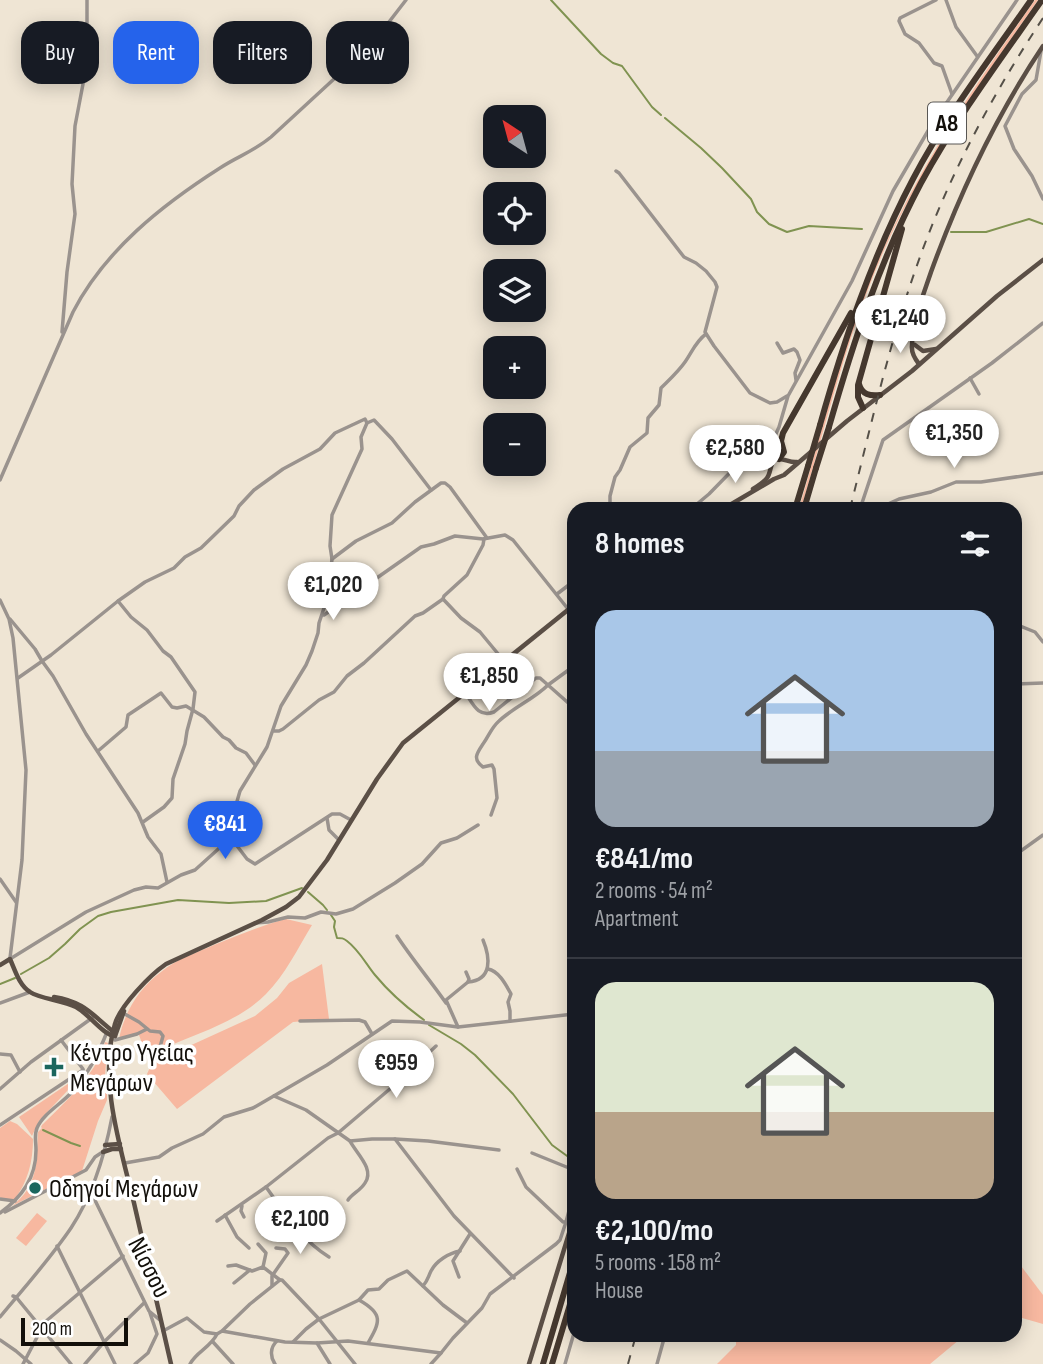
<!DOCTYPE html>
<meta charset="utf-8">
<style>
:root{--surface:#171b24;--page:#20242c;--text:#f1f3f6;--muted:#9ea1a6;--line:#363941;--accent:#2563eb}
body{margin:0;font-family:"Sofia Sans Condensed",sans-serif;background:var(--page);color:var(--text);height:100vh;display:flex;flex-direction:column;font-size:26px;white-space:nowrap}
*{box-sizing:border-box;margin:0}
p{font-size:23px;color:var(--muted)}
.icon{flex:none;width:38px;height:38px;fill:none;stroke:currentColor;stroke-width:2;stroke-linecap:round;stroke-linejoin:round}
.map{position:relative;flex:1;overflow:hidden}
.panel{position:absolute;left:567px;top:502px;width:455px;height:840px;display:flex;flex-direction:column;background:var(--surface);border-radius:21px;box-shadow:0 4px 18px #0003}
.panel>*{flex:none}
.hud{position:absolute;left:21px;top:21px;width:441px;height:63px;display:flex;gap:14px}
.needle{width:46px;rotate:324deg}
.controls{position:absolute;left:483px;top:105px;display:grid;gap:14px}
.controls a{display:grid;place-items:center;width:63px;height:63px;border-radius:14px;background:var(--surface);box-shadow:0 4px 18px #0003;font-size:35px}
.scale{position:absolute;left:21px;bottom:18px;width:107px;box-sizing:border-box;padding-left:7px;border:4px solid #120f0a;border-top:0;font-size:19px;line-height:24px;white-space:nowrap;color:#120f0a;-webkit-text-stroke:5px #fff;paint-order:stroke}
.price{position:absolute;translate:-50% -60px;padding:0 16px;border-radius:24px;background:#fff;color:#222;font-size:23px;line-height:46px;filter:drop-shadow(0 2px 4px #0008)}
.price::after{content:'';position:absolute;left:50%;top:42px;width:21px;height:16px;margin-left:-10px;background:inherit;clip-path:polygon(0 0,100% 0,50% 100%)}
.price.active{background:var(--accent);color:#fff}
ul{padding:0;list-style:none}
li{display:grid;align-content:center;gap:14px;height:371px;padding:0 28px}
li+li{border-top:2px solid var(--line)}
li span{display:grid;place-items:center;height:217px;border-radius:21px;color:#555}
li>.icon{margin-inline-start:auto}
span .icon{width:126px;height:126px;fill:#fffc;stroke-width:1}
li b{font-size:30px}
h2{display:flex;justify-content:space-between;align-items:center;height:84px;padding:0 28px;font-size:30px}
.tag{padding:0 24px;border-radius:21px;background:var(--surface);box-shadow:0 4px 18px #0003;font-size:24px;line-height:63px}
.tag.active{background:var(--accent);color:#fff}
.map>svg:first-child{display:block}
</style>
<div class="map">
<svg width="1043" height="1364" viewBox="0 0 1043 1364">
<rect width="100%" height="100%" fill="#efe5d4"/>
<g fill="#f7b8a0">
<path d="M 1035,0 L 1038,0 C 985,76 931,151 891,235 C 850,322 828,418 801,509 L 799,509 C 827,414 850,315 894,226 C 933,145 984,73 1035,0 Z"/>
<path d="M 286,919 L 312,925 C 298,948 285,975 266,994 C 239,1021 199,1033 164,1048 L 154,1051 L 143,1046 L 139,1035 L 119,1039 C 124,1013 139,988 161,972 C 176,959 196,953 214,945 C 238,935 260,926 286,919 Z"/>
<path d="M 322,964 L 329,1019 L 293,1022 L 177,1109 L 147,1074 L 152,1063 L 255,1016 L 277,998 L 289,983 Z"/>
<path d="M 105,1042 L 108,1043 L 105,1075 L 105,1092 L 107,1094 L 107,1100 L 98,1121 L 82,1171 L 12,1206 C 39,1185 36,1162 38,1132 L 42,1128 L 41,1127 L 42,1125 C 60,1107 80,1089 94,1067 C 99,1059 102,1050 105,1042 Z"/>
<path d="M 84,1073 L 39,1121 L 32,1136 L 19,1117 Z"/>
<path d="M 10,1121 L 17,1124 L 33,1139 C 33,1161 28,1182 14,1200 L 2,1199 L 0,1197 L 0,1128 Z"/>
<path d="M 37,1213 L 47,1221 L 26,1246 L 16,1238 Z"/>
<path d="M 1015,1258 L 1043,1295 L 1043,1324 L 1015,1316 Z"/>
<path d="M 742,1335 L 965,1335 L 930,1364 L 717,1364 L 736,1345 L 736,1342 Z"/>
</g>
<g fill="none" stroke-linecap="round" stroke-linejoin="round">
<g stroke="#809351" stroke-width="2">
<path d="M 551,0 L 601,54 L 613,63 L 622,66 L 652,107 L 661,115"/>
<path d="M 665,118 L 701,148 L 722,168 L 751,199 L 757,212 L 769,224 L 787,232 L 809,226 L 862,229"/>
<path d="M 951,232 L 986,232 L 1029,219 L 1043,224"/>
<path d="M 308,892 L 323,905 L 327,910"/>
<path d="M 331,915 L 335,921 L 334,927 L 337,938 C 342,938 343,938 347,941 C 359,950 366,964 375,975 C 389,992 406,1007 424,1020"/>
<path d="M 21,974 L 49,958 L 65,944 L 80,929 L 98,916 L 111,912 L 178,900 L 229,903 L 266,901 L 302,888"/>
<path d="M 0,984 L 15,978"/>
<path d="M 429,1025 L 461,1044 L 475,1055 L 513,1094 L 552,1145 L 574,1161"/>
<path d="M 43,1130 L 71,1143 L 80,1146"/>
<path d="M 1015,1144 L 1018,1170 L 1015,1181"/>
</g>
<g stroke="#9a938e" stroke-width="3.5">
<path d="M 936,0 L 900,18 L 899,21 L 905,34 L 919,43 L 934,63 L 942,66 L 952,94"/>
<path d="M 946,0 L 956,27 L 977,56"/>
<path d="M 1041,51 L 1036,80 L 1022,94 L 1005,126 L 1014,149 L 1032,176 L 1043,199"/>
<path d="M 616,171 L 619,173 L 684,257 L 696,263 L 706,271 L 715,282 L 717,287 L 705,332 L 714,346 L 750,393 L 770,403 L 777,402 L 787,396"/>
<path d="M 62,332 L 67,272 L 75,214 L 72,184 L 75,126 L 87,63 L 87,0"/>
<path d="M 777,343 L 783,353 L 794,349 L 797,352 L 800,360 L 795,373 L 796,380"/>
<path d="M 970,378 L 979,394"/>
<path d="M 771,464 L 770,447 L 779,427 L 788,396 L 852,281 L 893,191 L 932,124 L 1017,0"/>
<path d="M 0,480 L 73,312 C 105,250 162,205 220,168 C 238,156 253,152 271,137 L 372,44 L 406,0"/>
<path d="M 861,504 L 871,509"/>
<path d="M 610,509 L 610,496 L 615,477 L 620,470 L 630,447 L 647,433 L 648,418 L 659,405 L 661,388 C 669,380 678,372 685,362 C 692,352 696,341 706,334"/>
<path d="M 691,509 L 709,494 L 753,449 L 767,441"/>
<path d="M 860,509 L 883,440 L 992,363 L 1043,323"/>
<path d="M 877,509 L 899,499 L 931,492 L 956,482 L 981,482 L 1043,473"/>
<path d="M 484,539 L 483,545 L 467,575 L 444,596 L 443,599 L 461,618 L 480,632 L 504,661"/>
<path d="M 332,559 L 356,541 L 392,523 L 415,502 L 441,483 L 445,483 L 450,487 L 487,538"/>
<path d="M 557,594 L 574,581"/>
<path d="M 0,600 L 9,619 L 13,638 L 26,770 L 22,860 L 10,958"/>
<path d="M 118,601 L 131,617 L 147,630 L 163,651 L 171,657 L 195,692 L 193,709 L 187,731 L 185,744 L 173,779 L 172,798 L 164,807 L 143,822"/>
<path d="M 324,615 L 421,547 L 434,544 L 455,536 L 483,539 L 505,535 L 513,540 L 568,609"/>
<path d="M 10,619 L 35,649 L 42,661 L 53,676 L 86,734 L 138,813 L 148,837 L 161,854 L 167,882"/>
<path d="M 1015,624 L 1035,632 L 1043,642"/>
<path d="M 18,678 L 51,655 L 118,601 L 145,582 L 174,568 L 185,557 L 201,548 L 234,516 L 239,506 L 254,490 L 283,469 L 320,449 L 335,433 L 365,419 L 367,423"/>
<path d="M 1015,684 L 1043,683"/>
<path d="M 465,692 C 473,704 478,718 494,712 L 536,678 L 540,678 L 548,685 L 574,666"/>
<path d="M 274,731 L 279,731 L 283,729 L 319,700 L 334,692 L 347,676 L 364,663 L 415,616 L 423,613 L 443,599"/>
<path d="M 98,751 L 126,727 L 128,715 L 161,693 L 172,707 L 177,708 L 186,706 L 204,717 L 223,737 L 229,740 L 236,748 L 246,753 L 255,765"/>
<path d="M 491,815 L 497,798 L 494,769 L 492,765 L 483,767 C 472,759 477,753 483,744 C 489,736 491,728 499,721 C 514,707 534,699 548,685 L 574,708"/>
<path d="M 327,818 L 329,830 L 339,840"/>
<path d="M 228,834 L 247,859 L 255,864 L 332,814 L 340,814 L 351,820"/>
<path d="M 1015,855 L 1043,835"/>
<path d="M 0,879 L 16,902"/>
<path d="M 255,923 L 268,922 L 288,917 L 305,918 L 321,912 L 336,914 L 353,909 L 395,883 L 422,864 L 441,843 L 457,838 L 478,825"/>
<path d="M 397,936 C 412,959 430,980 446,1003"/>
<path d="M 10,959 L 86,912 L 134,890 L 146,887 L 158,888 L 181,875 L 195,870 L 225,843 L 240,791 L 267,747 L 281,706 L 306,665 L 312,651 L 318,633 L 319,623 L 328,596 L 332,559 L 330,546 L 332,515 L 362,449 L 361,437 L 367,423 L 374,420 L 392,439 L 431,490"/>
<path d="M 488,969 C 499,971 506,985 511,994 L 508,1002 L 510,1011 L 510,1021"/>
<path d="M 468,982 C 493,980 490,957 483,940"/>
<path d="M 0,1003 L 30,992"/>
<path d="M 123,1013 L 139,1022 L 150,1031 L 160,1032 L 163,1036 L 160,1047 L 149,1054 L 140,1055"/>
<path d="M 300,1021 L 359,1020 L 365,1022 L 372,1034"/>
<path d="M 458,1027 L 446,1000 L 468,982 L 469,979 L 466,972"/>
<path d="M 61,1040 L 83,1069"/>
<path d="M 115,1040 L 137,1034 L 147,1029"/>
<path d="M 0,1054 L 11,1055 L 20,1072"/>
<path d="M 0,1089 L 31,1062 L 92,1018"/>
<path d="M 274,1096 L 306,1110 L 350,1141 L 372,1139 L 395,1139 L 454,1216 L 514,1278"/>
<path d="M 0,1125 L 83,1070"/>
<path d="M 395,1139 L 428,1141 L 499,1150"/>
<path d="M 532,1153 L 569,1168 L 574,1172"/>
<path d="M 125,1163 L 159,1157 L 172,1148 L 203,1134 L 224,1117 L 253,1108 L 327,1065 L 392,1021 L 420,1022 L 458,1027 L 574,1014"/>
<path d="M 517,1169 L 526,1187 L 563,1222 L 566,1222 L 574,1192"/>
<path d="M 266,1187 C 285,1213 301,1240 329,1257"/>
<path d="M 90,1190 L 149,1311 L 161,1321"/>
<path d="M 0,1199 L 15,1201"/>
<path d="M 348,1200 C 352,1194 361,1190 365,1183 C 375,1169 356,1153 350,1141"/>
<path d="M 242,1206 L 241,1211 L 244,1217"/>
<path d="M 5,1212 L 86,1170 L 95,1157 L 101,1153"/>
<path d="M 0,1213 C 22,1197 36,1178 36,1150 C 36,1142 34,1135 37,1128 C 43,1114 61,1104 71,1093 C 89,1072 97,1057 107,1032"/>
<path d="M 225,1215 L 237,1237 L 249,1248"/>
<path d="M 290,1219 L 297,1218 L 305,1214 L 314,1217"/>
<path d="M 269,1220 L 279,1207"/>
<path d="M 217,1221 L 266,1187 L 328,1138 L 338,1133 L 391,1088 L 436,1046"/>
<path d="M 258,1244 L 266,1253 L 263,1267"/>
<path d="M 57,1246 L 115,1364"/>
<path d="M 228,1266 L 236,1265 L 252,1271 L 263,1267 L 280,1280"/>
<path d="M 459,1277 L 453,1261 L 470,1234"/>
<path d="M 234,1283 L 250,1270"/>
<path d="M 272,1286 L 272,1276 L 288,1253 L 285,1249 L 276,1248"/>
<path d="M 423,1286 C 428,1280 428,1277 431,1271 C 436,1261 449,1253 460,1251"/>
<path d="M 13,1296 L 16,1297 L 71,1364"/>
<path d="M 359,1300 L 368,1290 L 379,1289 L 388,1280 L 407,1271 L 443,1305 L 467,1323"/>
<path d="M 0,1317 C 24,1288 50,1259 71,1228 C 92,1196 105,1154 112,1117"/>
<path d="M 223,1330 L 250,1304 L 280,1280 L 282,1280 L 319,1319 L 355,1364"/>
<path d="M 163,1331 L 187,1318 L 204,1332 L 217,1334"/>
<path d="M 0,1340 L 16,1351 L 31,1364"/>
<path d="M 213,1342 L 233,1364"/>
<path d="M 293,1342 L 306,1329 L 319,1319 L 359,1300 C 384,1314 380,1322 368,1343"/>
<path d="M 317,1343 L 330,1364"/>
<path d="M 23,1364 L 45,1322 L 123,1256"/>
<path d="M 85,1364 L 104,1342 L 144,1303"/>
<path d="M 135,1364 L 148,1353 L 157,1334 L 150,1313"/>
<path d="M 190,1364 C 196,1352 211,1347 217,1334 L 222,1331 L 285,1342 L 317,1343 L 348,1341 L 441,1353 L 453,1338 L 482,1308 L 490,1294 L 556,1244 L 560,1240 L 566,1222 L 572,1223"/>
<path d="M 275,1364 C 270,1357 270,1347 277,1341"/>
<path d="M 431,1364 L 441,1353"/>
<path d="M 565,1364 L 574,1333"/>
<path d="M 657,1364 L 665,1335"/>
</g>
<g stroke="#5b4f46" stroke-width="4.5">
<path d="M 915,345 L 923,351 L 936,349"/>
<path d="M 919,364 C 915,359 911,352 912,345 C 912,323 924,293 931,272 C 960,192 996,116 1043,46"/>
<path d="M 753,489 C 758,486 764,482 767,478 C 772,472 769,459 779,459 C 786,459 790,463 797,462"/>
<path d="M 723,509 L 774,479 L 784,475 L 847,421 L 912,371 L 997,296 L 1043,260"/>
<path d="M 0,965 L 10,959 C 15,970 19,985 30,992 C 40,999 63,1000 76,1007 C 89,1014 103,1035 115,1036"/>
<path d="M 54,997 C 85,1002 92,1015 115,1033"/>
<path d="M 115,1036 L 124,1011"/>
<path d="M 105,1145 L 120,1144"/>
<path d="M 103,1152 L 112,1149 L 121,1149"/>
<path d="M 171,1364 C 159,1310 146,1257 134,1203 C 121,1149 98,1079 115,1024 C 120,1006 150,975 166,964 L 262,920 L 286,907 L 299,897 L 327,860 L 377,779 L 403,743 L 574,605"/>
<path d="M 529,1364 L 574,1217"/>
</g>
<g stroke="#45382e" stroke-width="6">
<path d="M 859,384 C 862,395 870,396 880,395"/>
<path d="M 863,408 L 858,397 L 858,385 L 902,229"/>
<path d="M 820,425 C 844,340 872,257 913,179 C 946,116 990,59 1031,0"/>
<path d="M 829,427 C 853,343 880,260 921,183 C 956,119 1000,60 1042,0"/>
<path d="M 779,459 L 784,452 L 781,441 L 783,433 L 851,313"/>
<path d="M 795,509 L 808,466"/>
<path d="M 804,509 L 816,468"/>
<path d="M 543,1364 L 574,1259"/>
<path d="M 552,1364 L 574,1291"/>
</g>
<g stroke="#555048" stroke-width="2" stroke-dasharray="9 9" stroke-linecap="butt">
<path d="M 850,509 C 873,417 894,322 929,233 C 959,157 998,86 1043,18"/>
<path d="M 628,1364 L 636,1335"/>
</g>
<g stroke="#45382e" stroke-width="6">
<path d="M 808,466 L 820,425"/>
<path d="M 816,468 L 829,427"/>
</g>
</g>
<g fill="#1b665e" stroke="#fff" stroke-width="2.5">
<path d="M50.5 1056.5h7v7h7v7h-7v7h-7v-7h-7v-7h7z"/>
<circle cx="35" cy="1188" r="7"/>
</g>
<g text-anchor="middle" stroke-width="7" stroke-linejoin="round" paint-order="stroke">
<rect fill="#fff" stroke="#595754" stroke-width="2" x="928" y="102.5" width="38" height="41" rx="5"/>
<g font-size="24" font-weight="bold" fill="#120f0a">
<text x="947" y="131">Α8</text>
</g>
<g font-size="26" fill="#120f0a" stroke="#fff" text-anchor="start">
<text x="70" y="1061">Κέντρο Υγείας<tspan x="70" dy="30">Μεγάρων</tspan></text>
<text x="49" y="1197">Οδηγοί Μεγάρων</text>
</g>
<g font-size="26" fill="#120f0a" stroke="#fff">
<text transform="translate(150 1267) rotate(63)" y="9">Νίσσου</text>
</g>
</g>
</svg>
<div class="controls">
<a><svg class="needle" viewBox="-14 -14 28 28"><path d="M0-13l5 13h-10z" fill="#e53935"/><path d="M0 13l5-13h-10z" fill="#9ea1a6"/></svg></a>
<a><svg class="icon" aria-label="locate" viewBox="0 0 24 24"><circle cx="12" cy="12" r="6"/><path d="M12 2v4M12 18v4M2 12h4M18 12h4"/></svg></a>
<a><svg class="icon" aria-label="layers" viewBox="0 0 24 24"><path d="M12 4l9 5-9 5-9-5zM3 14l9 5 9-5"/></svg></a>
<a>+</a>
<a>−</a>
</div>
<div class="scale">200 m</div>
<b class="price" style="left:900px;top:355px">€1,240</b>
<b class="price" style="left:954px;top:470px">€1,350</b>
<b class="price" style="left:735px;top:485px">€2,580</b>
<b class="price" style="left:333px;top:622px">€1,020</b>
<b class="price" style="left:489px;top:713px">€1,850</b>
<b class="price active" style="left:225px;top:861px">€841</b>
<b class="price" style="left:396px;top:1100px">€959</b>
<b class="price" style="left:300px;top:1256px">€2,100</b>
<div class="hud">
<a class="tag">Buy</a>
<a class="tag active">Rent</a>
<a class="tag">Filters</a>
<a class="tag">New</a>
</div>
<section class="panel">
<h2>8 homes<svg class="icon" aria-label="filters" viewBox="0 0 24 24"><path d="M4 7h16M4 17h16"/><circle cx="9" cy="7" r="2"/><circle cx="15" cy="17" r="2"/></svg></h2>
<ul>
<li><span style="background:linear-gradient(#a9c7e8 65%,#9aa5b1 0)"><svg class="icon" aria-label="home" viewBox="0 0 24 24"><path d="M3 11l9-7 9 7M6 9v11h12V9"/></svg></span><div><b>€841/mo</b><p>2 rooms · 54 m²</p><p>Apartment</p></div></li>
<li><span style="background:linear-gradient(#dfe7d0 60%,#b9a48a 0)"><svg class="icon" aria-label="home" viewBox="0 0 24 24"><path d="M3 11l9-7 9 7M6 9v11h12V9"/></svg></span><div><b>€2,100/mo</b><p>5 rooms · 158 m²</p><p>House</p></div></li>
</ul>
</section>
</div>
